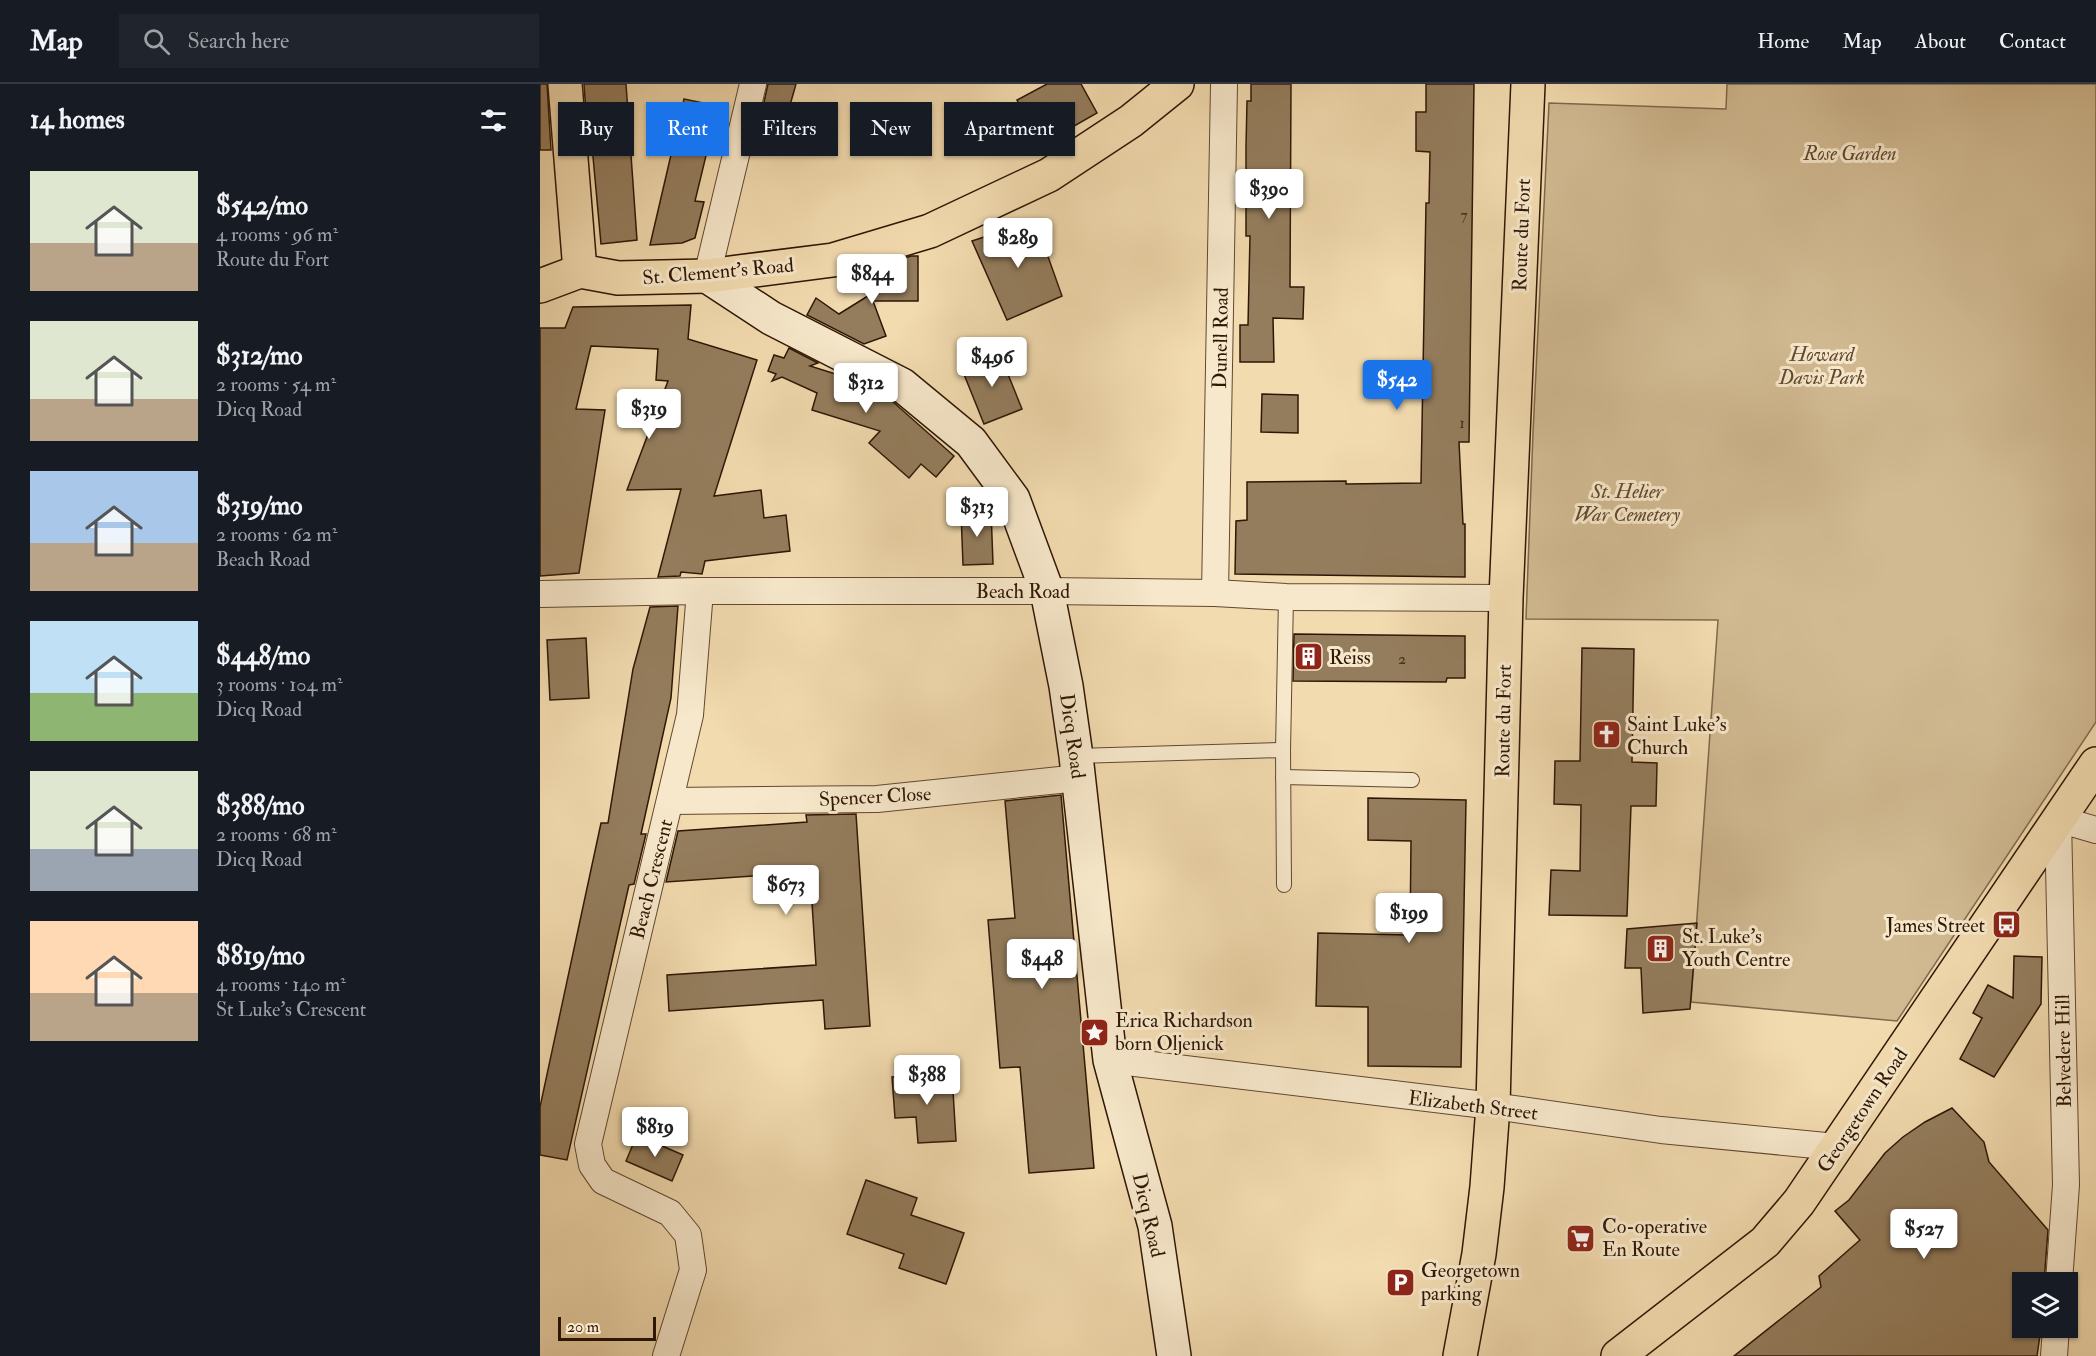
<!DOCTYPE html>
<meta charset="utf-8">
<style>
:root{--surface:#171b24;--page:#20242c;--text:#f1f3f6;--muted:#9ea1a6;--line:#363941;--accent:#1a73e8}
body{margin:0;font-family:"IM FELL Double Pica",serif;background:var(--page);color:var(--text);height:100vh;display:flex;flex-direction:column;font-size:22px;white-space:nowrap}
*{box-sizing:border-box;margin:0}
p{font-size:20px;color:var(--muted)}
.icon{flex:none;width:33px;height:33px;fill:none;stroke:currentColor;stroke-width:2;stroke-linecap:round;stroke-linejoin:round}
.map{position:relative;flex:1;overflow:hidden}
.side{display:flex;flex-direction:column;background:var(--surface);width:540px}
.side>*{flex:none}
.top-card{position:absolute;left:18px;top:18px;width:570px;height:54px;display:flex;gap:12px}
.tools{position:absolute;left:1472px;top:1188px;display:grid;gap:12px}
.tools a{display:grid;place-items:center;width:66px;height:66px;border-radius:0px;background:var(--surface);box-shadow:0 2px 4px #0004;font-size:30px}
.scale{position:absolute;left:18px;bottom:15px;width:98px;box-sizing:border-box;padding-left:6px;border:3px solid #2f1705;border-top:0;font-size:16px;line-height:21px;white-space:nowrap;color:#2f1705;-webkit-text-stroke:4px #f7e8cb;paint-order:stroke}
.price{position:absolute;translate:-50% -51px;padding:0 14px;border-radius:6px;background:#fff;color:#222;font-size:20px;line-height:39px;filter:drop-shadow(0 2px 3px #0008)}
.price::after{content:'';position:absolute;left:50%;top:36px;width:18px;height:14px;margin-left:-9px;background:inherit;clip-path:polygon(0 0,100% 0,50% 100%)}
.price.active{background:var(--accent);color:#fff}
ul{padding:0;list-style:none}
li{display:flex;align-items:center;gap:18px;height:150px;padding:0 30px}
li span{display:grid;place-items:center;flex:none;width:168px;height:120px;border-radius:0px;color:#555}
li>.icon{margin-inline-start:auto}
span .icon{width:72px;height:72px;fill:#fffc;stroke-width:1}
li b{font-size:26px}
h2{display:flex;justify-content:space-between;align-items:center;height:72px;padding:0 30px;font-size:26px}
.pill{padding:0 21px;border-radius:0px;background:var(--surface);box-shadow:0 2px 4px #0004;font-size:21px;line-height:54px}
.pill.active{background:var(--accent);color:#fff}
header{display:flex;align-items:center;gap:36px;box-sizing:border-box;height:84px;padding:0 30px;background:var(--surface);border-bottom:2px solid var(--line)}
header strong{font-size:28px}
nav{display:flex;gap:33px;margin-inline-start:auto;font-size:21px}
.search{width:420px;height:54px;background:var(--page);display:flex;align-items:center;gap:15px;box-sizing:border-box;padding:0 21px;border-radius:0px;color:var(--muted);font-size:22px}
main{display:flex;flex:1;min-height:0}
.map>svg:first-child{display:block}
</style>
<header>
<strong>Map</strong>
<div class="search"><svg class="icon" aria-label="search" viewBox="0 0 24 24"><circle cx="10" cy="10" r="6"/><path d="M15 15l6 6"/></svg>Search here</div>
<nav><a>Home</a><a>Map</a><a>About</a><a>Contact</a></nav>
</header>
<main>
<section class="side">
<h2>14 homes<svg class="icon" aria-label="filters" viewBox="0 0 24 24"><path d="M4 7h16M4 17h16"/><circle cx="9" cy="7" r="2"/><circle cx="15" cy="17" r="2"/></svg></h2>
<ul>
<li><span style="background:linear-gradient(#dfe7d0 60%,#b9a48a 0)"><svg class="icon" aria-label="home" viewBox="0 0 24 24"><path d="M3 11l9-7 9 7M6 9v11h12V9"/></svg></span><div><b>$542/mo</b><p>4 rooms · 96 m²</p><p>Route du Fort</p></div></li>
<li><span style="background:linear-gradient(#dfe7d0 65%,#b9a48a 0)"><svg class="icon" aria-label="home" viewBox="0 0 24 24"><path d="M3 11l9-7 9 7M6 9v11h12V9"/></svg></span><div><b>$312/mo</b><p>2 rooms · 54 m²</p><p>Dicq Road</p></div></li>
<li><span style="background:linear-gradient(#a9c7e8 60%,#b9a48a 0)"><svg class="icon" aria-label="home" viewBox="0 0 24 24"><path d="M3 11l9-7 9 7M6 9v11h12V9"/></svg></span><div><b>$319/mo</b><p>2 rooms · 62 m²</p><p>Beach Road</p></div></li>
<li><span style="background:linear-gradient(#bfe0f5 60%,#8fb573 0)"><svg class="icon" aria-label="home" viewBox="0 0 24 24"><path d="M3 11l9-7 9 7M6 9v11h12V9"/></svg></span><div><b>$448/mo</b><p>3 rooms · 104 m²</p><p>Dicq Road</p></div></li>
<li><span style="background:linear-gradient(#dfe7d0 65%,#9aa5b1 0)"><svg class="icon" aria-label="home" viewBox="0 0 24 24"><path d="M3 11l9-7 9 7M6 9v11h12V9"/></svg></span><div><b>$388/mo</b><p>2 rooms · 68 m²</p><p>Dicq Road</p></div></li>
<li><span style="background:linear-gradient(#ffd9b3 60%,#b9a48a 0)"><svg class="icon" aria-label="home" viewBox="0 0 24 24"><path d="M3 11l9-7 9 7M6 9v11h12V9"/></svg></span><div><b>$819/mo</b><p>4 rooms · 140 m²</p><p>St Luke's Crescent</p></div></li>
</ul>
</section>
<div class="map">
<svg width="1556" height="1272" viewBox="0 0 1556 1272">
<rect width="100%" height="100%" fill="#f2dbaf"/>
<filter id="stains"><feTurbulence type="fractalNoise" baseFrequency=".00333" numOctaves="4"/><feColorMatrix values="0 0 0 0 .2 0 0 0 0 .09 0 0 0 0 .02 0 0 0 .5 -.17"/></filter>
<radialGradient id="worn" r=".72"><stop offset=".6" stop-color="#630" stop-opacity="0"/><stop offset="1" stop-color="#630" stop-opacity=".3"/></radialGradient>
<path fill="#d1ba92" stroke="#80684c" stroke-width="1.5" d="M 1187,0 L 1556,0 L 1556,638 L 1357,937 L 1151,918 L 1178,536 L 986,535 L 993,349 L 1009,19 L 1186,25 Z"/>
<g fill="#947d5d" stroke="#2f1705" stroke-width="1.5">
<path d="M 0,0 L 7,0 L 11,66 L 0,66 Z"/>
<path d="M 44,0 L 86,0 L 97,156 L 61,160 L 51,51 L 48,56 Z"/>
<path d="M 228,0 L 256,0 L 239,60 L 216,54 Z"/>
<path d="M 507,0 L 541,0 L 557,29 L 501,61 L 477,16 Z"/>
<path d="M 711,0 L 751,0 L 750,203 L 764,203 L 763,235 L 733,234 L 734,278 L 700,278 L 700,241 L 708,241 L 710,152 L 706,152 L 706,63 L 707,17 L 711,17 Z"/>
<path d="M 886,0 L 934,0 L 929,358 L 919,358 L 923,440 L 925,440 L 925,493 L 695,490 L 696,437 L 707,436 L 707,398 L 806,397 L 806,400 L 881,399 L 886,119 L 889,119 L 890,68 L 876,67 L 876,28 L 886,28 Z"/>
<path d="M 144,15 L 178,22 L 155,117 L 164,118 L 155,154 L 142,159 L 110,161 Z"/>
<path d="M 495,136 L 522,212 L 467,236 L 432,157 Z"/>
<path d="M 371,172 L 378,172 L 378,217 L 333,217 L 346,252 L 324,260 L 267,231 L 276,214 L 299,230 L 352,197 L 352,178 Z"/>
<path d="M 151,221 L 148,255 L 217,276 L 174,412 L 221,406 L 224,434 L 246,431 L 250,467 L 165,477 L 162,490 L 141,488 L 140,492 L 118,493 L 141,405 L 87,406 L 128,297 L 116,296 L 118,265 L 51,262 L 36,325 L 65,326 L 39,489 L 0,492 L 0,244 L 25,244 L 33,223 Z"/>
<path d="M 249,264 L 278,279 L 270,282 L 305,293 L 352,317 L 414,372 L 396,393 L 381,380 L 369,394 L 329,359 L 340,347 L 272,326 L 277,309 L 242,293 L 232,297 L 236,290 L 228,287 L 234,271 L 244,274 Z"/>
<path d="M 459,268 L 482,325 L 444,340 L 421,283 Z"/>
<path d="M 722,310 L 758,311 L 758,349 L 721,348 Z"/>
<path d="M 451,426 L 453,480 L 423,481 L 421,428 Z"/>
<path d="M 138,522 L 131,614 L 101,750 L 106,750 L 94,800 L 89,801 L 27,1076 L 0,1071 L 0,1023 L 61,739 L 68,739 L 93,585 L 110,523 Z"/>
<path d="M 754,550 L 925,552 L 925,594 L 907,594 L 906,598 L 753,597 Z"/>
<path d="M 46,554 L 49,614 L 10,616 L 7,556 Z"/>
<path d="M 1042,564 L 1094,565 L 1092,678 L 1117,679 L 1116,722 L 1091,722 L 1087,832 L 1009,831 L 1011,786 L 1040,787 L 1041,721 L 1014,720 L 1015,677 L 1040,677 Z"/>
<path d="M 521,711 L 554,1084 L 489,1089 L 480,983 L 460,984 L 448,836 L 475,834 L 465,717 Z"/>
<path d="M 828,714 L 926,716 L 921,983 L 828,982 L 828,923 L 776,922 L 778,849 L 870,851 L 871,757 L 828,756 Z"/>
<path d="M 316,730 L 330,942 L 285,945 L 283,916 L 129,927 L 127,891 L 276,881 L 270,788 L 126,798 L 138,747 L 267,738 L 266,731 Z"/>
<path d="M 1157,839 L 1150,925 L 1103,929 L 1101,884 L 1085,884 L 1087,845 Z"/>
<path d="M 1474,872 L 1502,873 L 1501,920 L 1454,993 L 1420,975 L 1442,934 L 1433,929 L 1448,901 L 1473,914 Z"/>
<path d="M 412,990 L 416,1057 L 378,1059 L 376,1033 L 355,1034 L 352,993 Z"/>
<path d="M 1412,1024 L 1444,1058 L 1449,1078 L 1508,1146 L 1504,1198 L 1482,1198 L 1482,1244 L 1501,1244 L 1497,1272 L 1194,1272 L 1281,1203 L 1279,1192 L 1320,1156 L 1295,1127 L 1309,1116 L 1345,1069 L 1363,1053 L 1385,1038 Z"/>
<path d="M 97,1051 L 143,1071 L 132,1097 L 86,1077 Z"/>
<path d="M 326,1096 L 377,1114 L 371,1131 L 424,1149 L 406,1200 L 359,1184 L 364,1170 L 307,1150 Z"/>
</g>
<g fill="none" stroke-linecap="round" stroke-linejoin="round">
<defs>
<g id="lane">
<path d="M 536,672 L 743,666"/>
<path d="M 743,693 L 872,696"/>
<path d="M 744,801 L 743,666 L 746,513"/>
</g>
<g id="street">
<path d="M 167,192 L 213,0"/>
<path d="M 675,509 L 684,0"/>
<path d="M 0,510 L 160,507 L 507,507 L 675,509 L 746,513 L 966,514"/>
<path d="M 130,717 L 337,715 L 539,694"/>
<path d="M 570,976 L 953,1022 L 1121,1046 L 1296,1063"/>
<path d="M 1519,1198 L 1526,1101 L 1518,735 L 1556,746"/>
<path d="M 126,1272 L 153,1186 L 148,1151 L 130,1129 L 63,1097 L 52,1081 L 48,1060 L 150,631 L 160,507"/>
<path d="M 1514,1272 L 1516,1244"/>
</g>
<path id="secondary" d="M 167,192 L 231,234 L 362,301 L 431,358 L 473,415 L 507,507 L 526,602 L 536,672 L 570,976 L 615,1142 L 634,1272"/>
<g id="primary">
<path d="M 25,0 L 40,187"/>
<path d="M 0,202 L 40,187 L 78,194 L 167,192 L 293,176 L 390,147 L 509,91 L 591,37 L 637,0"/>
<path d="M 1078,1272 L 1225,1158 L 1259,1118 L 1556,680"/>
</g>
<path id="highway" d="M 920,1272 L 939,1170 L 947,1103 L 953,1022 L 966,514 L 988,0"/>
</defs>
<use href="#lane" stroke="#604830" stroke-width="16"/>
<use href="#street" stroke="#604830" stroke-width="28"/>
<use href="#secondary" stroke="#2f1705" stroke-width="36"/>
<use href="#primary" stroke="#2f1705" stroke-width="36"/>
<use href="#highway" stroke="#2f1705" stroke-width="36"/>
<use href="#lane" stroke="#f7e8cb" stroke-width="14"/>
<use href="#street" stroke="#f7e8cb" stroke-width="26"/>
<use href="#secondary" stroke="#f7e8cb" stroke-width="33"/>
<use href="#primary" stroke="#f2dbaf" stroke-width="33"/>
<use href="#highway" stroke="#f2dbaf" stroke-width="33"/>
</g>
<defs>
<symbol id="building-square" viewBox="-11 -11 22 22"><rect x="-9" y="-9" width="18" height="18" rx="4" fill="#8f2418" stroke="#f7e8cb"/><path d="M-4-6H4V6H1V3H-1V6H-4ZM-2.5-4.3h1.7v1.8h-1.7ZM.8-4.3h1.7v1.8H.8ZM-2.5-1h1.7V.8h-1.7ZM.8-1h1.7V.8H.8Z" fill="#fff"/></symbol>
<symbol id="church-square" viewBox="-11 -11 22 22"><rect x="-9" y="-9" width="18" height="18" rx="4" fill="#8f2418" stroke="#f7e8cb"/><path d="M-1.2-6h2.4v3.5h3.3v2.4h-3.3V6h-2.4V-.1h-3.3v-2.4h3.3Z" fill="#fff"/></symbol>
<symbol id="bus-square" viewBox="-11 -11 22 22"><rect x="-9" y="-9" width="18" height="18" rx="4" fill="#8f2418" stroke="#f7e8cb"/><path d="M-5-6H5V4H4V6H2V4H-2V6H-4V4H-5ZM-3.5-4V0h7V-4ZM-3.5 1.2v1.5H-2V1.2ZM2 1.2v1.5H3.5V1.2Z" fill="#fff"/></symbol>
<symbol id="sight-square" viewBox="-11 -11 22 22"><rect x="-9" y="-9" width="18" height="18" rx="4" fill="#8f2418" stroke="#f7e8cb"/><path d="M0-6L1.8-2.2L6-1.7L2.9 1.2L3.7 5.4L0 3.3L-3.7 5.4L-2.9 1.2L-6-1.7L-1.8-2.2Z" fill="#fff"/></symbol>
<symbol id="supermarket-square" viewBox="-11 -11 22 22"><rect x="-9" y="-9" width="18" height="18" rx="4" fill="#8f2418" stroke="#f7e8cb"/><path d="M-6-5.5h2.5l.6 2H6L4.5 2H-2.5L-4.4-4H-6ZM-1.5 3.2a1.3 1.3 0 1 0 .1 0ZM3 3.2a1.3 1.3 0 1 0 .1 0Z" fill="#fff"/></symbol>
<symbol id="parking-square" viewBox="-11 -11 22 22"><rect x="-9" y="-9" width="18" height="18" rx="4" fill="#8f2418" stroke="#f7e8cb"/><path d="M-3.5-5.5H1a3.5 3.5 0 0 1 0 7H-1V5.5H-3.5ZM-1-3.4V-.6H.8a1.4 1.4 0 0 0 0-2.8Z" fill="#fff"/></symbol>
</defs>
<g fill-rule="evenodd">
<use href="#building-square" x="752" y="556" width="33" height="33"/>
<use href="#church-square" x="1050" y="634" width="33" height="33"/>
<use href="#bus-square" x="1450" y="824" width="33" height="33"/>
<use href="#building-square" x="1104" y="848" width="33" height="33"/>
<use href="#sight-square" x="538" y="932" width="33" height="33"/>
<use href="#supermarket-square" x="1024" y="1138" width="33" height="33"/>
<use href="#parking-square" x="844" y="1182" width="33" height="33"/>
</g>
<g text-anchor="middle" stroke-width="6" stroke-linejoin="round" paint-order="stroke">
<g font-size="16" fill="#48301b">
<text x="924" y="136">7</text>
<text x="922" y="344">1</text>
<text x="862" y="580">2</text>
</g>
<g font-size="20" font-style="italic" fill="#60482f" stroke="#f7e8cb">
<text x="1310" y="76">Rose Garden</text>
<text x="1282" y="277">Howard<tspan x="1282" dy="23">Davis Park</tspan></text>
<text x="1087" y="414">St. Helier<tspan x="1087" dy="23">War Cemetery</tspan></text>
</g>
<g font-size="20" fill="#2f1705" stroke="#f7e8cb">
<text transform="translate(981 151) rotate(-88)" y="7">Route du Fort</text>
<text transform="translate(178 187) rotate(-5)" y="7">St. Clement's Road</text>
<text transform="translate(680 254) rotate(-89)" y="7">Dunell Road</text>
<text x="483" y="514">Beach Road</text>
<text transform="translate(963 637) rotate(-89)" y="7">Route du Fort</text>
<text transform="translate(533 652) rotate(82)" y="7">Dicq Road</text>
<text transform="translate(335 712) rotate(-3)" y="7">Spencer Close</text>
<text transform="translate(111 795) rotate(-76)" y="7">Beach Crescent</text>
<text transform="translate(1523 967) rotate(-91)" y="7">Belvedere Hill</text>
<text transform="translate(933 1021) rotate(7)" y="7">Elizabeth Street</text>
<text transform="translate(1322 1026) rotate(-56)" y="7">Georgetown Road</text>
<text transform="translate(609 1131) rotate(77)" y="7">Dicq Road</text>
</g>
<g font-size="20" fill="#2f1705" stroke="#f7e8cb" text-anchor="start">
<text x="789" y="580">Reiss</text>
<text x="1087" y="647">Saint Luke's<tspan x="1087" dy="23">Church</tspan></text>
<text x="1445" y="848" text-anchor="end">James Street</text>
<text x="1142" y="859">St. Luke's<tspan x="1142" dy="23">Youth Centre</tspan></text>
<text x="575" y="943">Erica Richardson<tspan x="575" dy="23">born Oljenick</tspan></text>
<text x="1062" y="1149">Co-operative<tspan x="1062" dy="23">En Route</tspan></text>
<text x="881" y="1193">Georgetown<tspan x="881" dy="23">parking</tspan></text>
</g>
</g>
<rect width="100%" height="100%" filter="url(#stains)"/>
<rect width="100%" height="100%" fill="url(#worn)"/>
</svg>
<div class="tools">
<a><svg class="icon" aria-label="layers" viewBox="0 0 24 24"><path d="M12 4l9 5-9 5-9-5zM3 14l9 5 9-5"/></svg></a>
</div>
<div class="scale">20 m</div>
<b class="price" style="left:729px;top:136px">$390</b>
<b class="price" style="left:478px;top:185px">$289</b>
<b class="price" style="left:332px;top:221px">$844</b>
<b class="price" style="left:452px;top:304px">$496</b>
<b class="price active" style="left:857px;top:327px">$542</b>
<b class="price" style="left:326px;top:330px">$312</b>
<b class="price" style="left:109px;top:356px">$319</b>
<b class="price" style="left:437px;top:454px">$313</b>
<b class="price" style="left:246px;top:832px">$673</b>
<b class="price" style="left:869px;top:860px">$199</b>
<b class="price" style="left:502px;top:906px">$448</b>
<b class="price" style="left:387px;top:1022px">$388</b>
<b class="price" style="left:115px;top:1074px">$819</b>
<b class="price" style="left:1384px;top:1176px">$527</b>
<div class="top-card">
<a class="pill">Buy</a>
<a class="pill active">Rent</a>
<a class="pill">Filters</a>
<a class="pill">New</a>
<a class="pill">Apartment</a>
</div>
</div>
</main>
